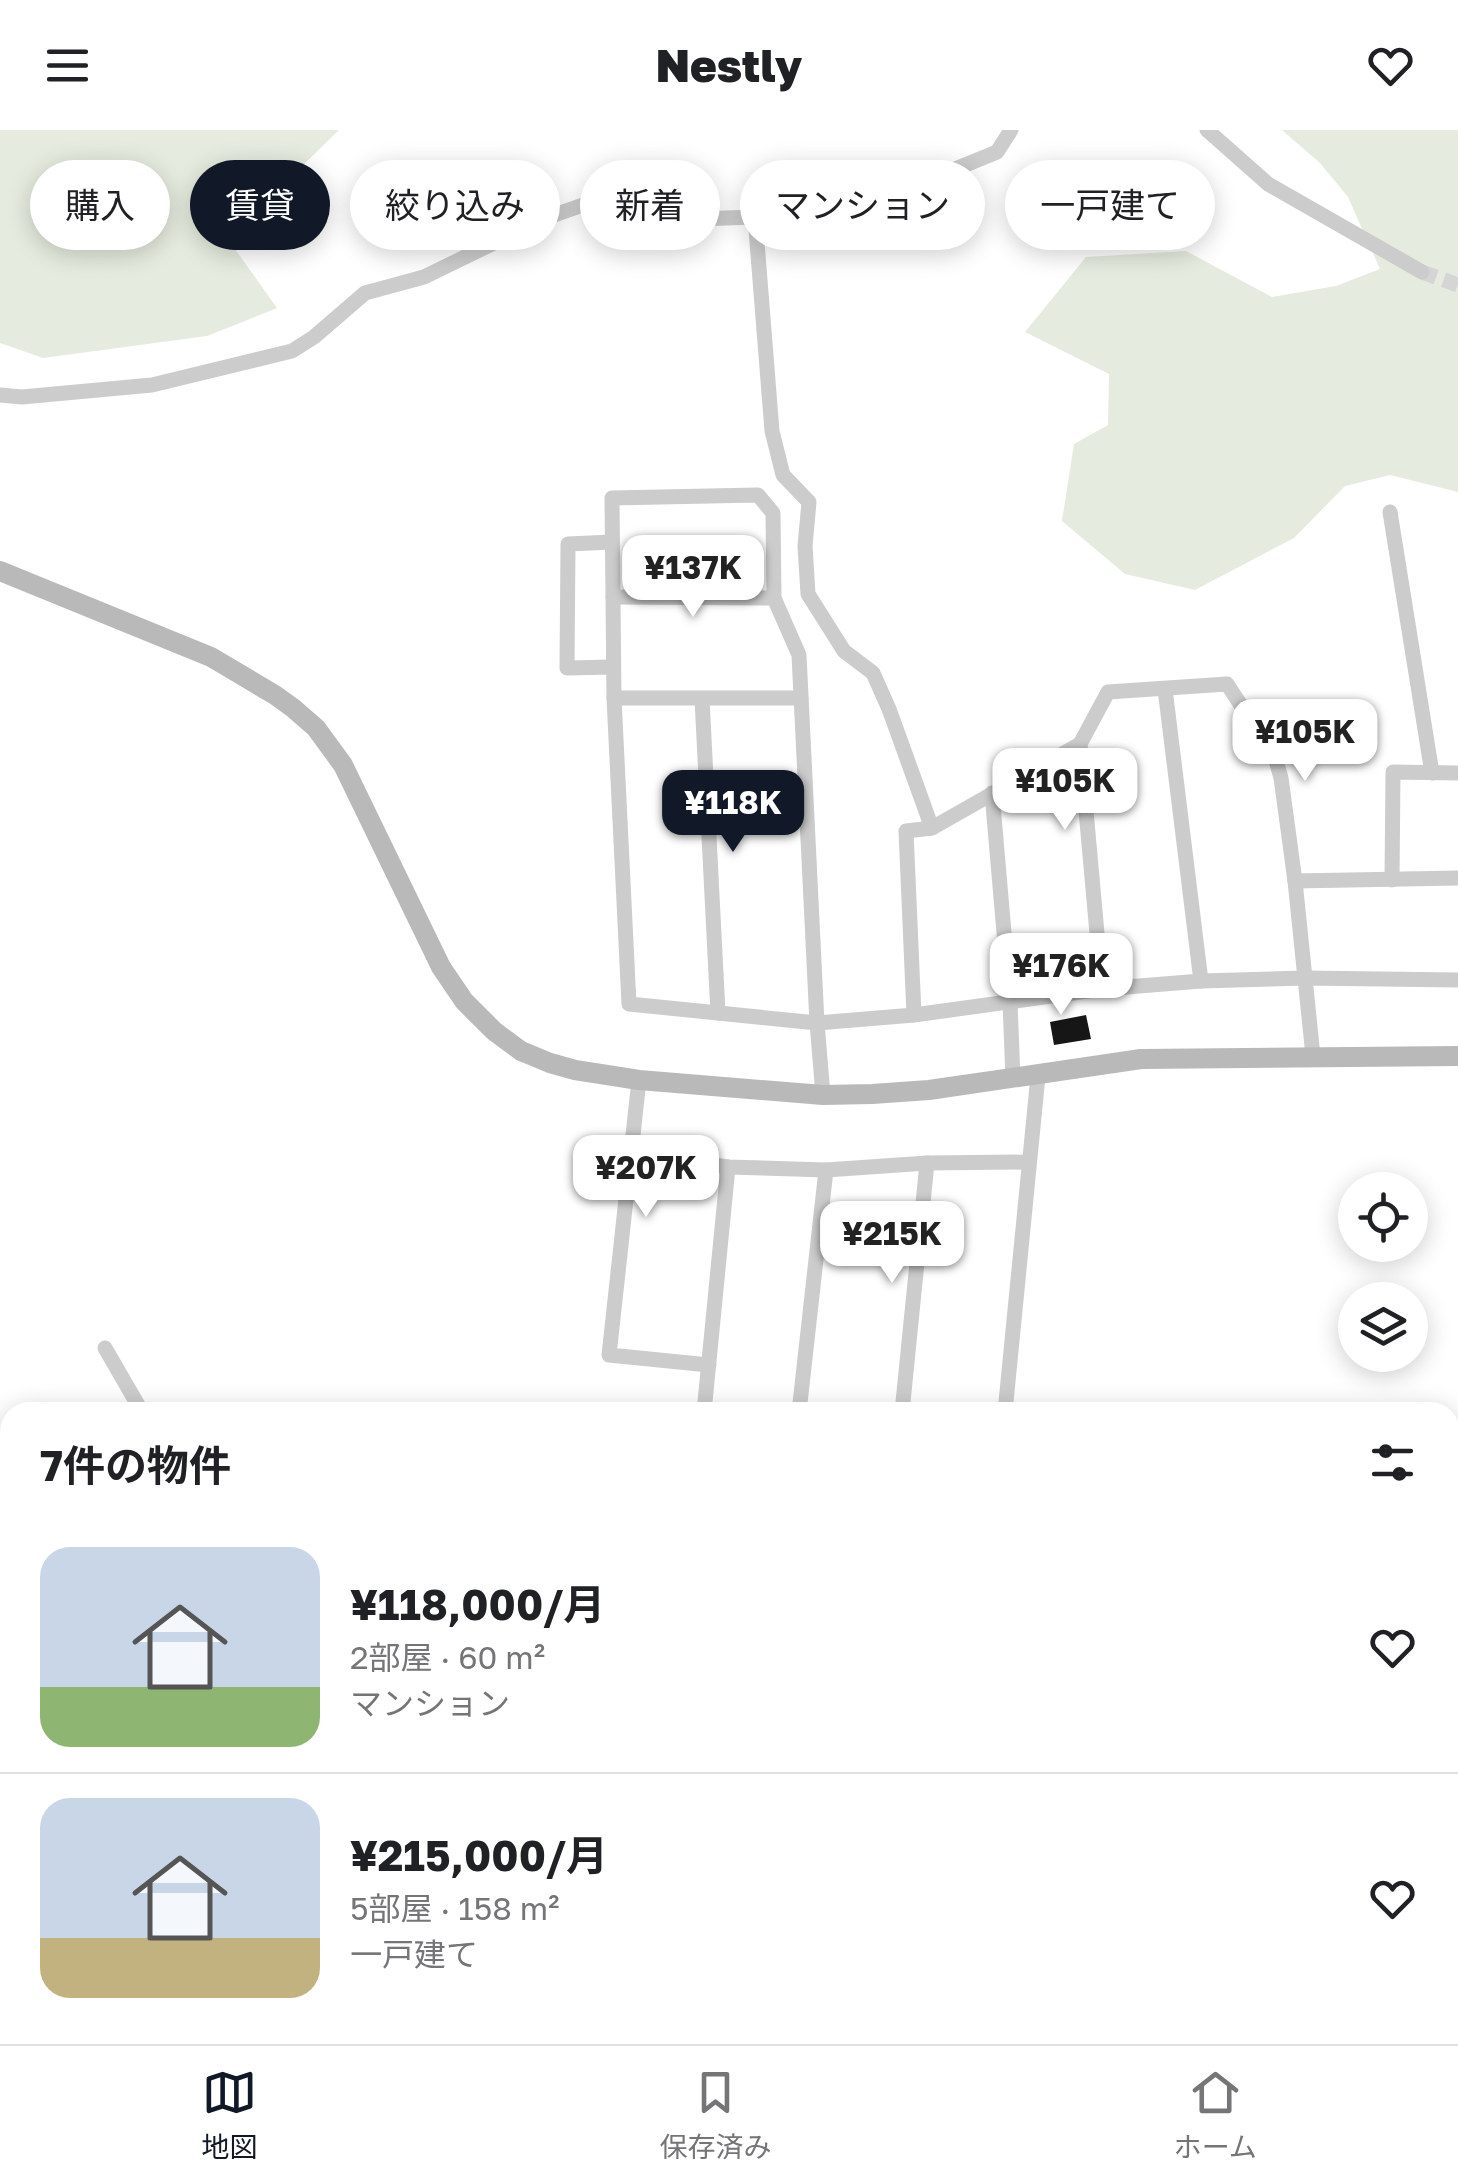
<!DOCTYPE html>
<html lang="ja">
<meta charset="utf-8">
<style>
:root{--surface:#fff;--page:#f6f6f6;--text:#202124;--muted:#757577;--line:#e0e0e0;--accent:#111827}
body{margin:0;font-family:"Golos Text","Noto Sans JP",sans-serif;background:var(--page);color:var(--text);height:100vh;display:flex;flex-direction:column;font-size:38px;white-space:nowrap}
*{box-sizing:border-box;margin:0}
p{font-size:32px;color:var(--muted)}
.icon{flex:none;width:55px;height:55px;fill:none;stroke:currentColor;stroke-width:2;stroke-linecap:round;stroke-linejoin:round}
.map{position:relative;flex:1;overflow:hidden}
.sheet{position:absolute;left:0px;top:1272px;width:1460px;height:642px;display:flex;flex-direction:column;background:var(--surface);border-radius:30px 30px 0 0;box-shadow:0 5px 25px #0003}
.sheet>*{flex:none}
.top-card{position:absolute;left:30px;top:30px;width:1400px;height:90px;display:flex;gap:20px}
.controls{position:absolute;left:1338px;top:1042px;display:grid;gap:20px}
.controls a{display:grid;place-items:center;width:90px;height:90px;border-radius:50%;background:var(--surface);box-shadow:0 5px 25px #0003;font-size:50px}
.price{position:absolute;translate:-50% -85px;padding:0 22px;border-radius:20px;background:#fff;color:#222;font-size:32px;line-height:65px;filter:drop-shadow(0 2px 5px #0008)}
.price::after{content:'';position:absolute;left:50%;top:60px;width:30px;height:22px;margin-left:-15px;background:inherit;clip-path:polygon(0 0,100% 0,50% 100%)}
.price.on{background:var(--accent);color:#fff}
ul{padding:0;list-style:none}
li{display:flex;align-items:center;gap:30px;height:250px;padding:0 40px}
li+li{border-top:2px solid var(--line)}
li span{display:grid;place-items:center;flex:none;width:280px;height:200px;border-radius:30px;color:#555}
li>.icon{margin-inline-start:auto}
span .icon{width:120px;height:120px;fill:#fffc;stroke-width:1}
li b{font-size:42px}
h2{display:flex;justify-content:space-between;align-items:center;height:120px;padding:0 40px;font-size:42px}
.tag{padding:0 35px;border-radius:45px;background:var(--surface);box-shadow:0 5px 25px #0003;font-size:35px;line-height:90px}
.tag.on{background:var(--accent);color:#fff}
header{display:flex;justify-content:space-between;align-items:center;height:130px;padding:0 40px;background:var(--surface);font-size:45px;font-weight:800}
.tab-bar{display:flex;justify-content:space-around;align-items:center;height:140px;border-top:2px solid var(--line);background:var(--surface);font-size:28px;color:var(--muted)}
.tab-bar a{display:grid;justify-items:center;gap:5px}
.tab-bar .on{color:var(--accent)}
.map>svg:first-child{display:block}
</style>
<header><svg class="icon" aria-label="menu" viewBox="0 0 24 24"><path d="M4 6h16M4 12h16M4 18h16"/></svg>Nestly<svg class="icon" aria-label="heart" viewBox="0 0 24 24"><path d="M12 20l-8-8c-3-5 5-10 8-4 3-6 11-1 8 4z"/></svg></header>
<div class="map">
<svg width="1458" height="1914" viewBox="0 0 1458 1914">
<rect width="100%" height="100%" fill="#fff"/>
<g fill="#e5ebde">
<path d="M 0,0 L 339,0 L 297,41 L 260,54 L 225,105 L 277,178 L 207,206 L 43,228 L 0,213 Z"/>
<path d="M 1282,0 L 1458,0 L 1458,362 L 1390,345 L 1345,356 L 1294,408 L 1195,460 L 1125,444 L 1062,391 L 1074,314 L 1108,295 L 1109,244 L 1025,202 L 1086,127 L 1186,121 L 1272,167 L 1336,156 L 1380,139 L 1348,67 L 1320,33 Z"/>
<path d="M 10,1556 L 10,1905 L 1146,1905 L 1144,1914 L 0,1914 L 0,1563 Z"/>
</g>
<path fill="#161616" d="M 1086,885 L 1091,909 L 1054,915 L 1050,892 Z"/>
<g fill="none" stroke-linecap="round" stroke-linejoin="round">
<g stroke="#d5d5d5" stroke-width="15" stroke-dasharray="15 8" stroke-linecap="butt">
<path d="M 1422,142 L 1458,155"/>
<path d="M 497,1914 L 501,1905"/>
</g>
<g stroke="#ccc" stroke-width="15">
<path d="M 1207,0 L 1268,54 L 1422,142"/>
<path d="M 755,87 L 772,301 L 783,345 L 809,372 L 805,416 L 808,464 L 844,521 L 873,543 L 889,579 L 932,698"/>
<path d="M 0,265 L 22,267 L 152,255 L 292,221 L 314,207 L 365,163 L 424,147 L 543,89 L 614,64 L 635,61 L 697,89 L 755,87 L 820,94 L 997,22 L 1011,0"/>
<path d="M 1390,382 L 1432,643"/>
<path d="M 612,412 L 568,414 L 567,538 L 613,537"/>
<path d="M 613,467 L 774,468"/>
<path d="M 1165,559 L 1201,851"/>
<path d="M 614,568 L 801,568"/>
<path d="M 702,569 L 718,883"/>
<path d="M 992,663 L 1010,872 L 1013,949"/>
<path d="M 1392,750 L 1393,642 L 1458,643"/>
<path d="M 1295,751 L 1458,748"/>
<path d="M 1102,859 L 1080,614 L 1108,562 L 1227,554 L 1275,627 L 1281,648 L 1295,751 L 1313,926"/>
<path d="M 914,885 L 906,701 L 932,698 L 1080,614"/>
<path d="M 639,950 L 609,1225 L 709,1235"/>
<path d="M 823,965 L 817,893 L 799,525 L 774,468 L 773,383 L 758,365 L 612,368 L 614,568 L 629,874 L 817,893 L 914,885 L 1102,859 L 1201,851 L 1304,848 L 1458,850"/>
<path d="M 630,1023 L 728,1037 L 826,1040 L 927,1033 L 1029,1032"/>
<path d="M 105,1218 L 142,1282"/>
<path d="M 704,1282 L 728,1037"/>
<path d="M 799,1282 L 826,1040"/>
<path d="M 902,1282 L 927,1033"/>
<path d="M 1005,1282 L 1038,946"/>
<path d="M 1450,1480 L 1458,1491"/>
</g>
<path stroke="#b9b9b9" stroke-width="20" d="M 0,441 L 211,527 L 275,565 L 293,578 L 316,598 L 343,635 L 441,837 L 464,871 L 494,901 L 521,921 L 550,933 L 575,940 L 639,950 L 823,965 L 872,964 L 929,960 L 1141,929 L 1458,926"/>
<g stroke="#a7a7a7" stroke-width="22">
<path d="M 1450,1863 L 1458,1839"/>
<path d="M 1433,1914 L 1436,1905"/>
</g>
</g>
</svg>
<div class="controls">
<a><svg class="icon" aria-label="locate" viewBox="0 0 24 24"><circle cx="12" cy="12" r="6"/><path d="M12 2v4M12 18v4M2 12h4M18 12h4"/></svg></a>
<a><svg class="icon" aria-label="layers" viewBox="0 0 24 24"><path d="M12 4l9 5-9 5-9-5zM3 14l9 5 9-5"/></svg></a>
</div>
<b class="price" style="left:693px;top:490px">¥137K</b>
<b class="price" style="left:1305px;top:654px">¥105K</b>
<b class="price" style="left:1065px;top:703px">¥105K</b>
<b class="price on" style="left:733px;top:725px">¥118K</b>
<b class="price" style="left:1061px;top:888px">¥176K</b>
<b class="price" style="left:646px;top:1090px">¥207K</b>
<b class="price" style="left:892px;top:1156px">¥215K</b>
<div class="top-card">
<a class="tag">購入</a>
<a class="tag on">賃貸</a>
<a class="tag">絞り込み</a>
<a class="tag">新着</a>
<a class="tag">マンション</a>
<a class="tag">一戸建て</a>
</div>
<section class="sheet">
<h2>7件の物件<svg class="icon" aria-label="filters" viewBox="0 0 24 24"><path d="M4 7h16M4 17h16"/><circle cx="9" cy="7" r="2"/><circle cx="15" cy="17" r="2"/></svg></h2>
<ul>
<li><span style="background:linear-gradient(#c9d6e8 70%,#8fb573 0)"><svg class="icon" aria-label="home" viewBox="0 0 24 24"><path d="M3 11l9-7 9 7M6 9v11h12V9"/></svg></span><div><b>¥118,000/月</b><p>2部屋 · 60 m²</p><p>マンション</p></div><svg class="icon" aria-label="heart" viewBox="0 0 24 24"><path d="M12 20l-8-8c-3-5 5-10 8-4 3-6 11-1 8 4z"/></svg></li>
<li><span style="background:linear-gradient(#c9d6e8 70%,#c2b280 0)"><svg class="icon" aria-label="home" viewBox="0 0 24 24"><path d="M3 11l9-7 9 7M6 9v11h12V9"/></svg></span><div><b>¥215,000/月</b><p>5部屋 · 158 m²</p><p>一戸建て</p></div><svg class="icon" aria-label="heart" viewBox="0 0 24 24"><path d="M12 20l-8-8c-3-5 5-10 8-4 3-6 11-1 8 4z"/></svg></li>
</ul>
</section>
</div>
<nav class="tab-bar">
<a class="on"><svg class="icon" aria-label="map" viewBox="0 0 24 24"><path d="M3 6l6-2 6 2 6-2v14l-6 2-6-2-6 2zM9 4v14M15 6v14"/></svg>地図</a>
<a><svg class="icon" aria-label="saved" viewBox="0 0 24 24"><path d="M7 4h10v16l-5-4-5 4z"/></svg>保存済み</a>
<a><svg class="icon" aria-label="home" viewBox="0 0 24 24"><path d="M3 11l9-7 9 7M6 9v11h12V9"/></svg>ホーム</a>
</nav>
